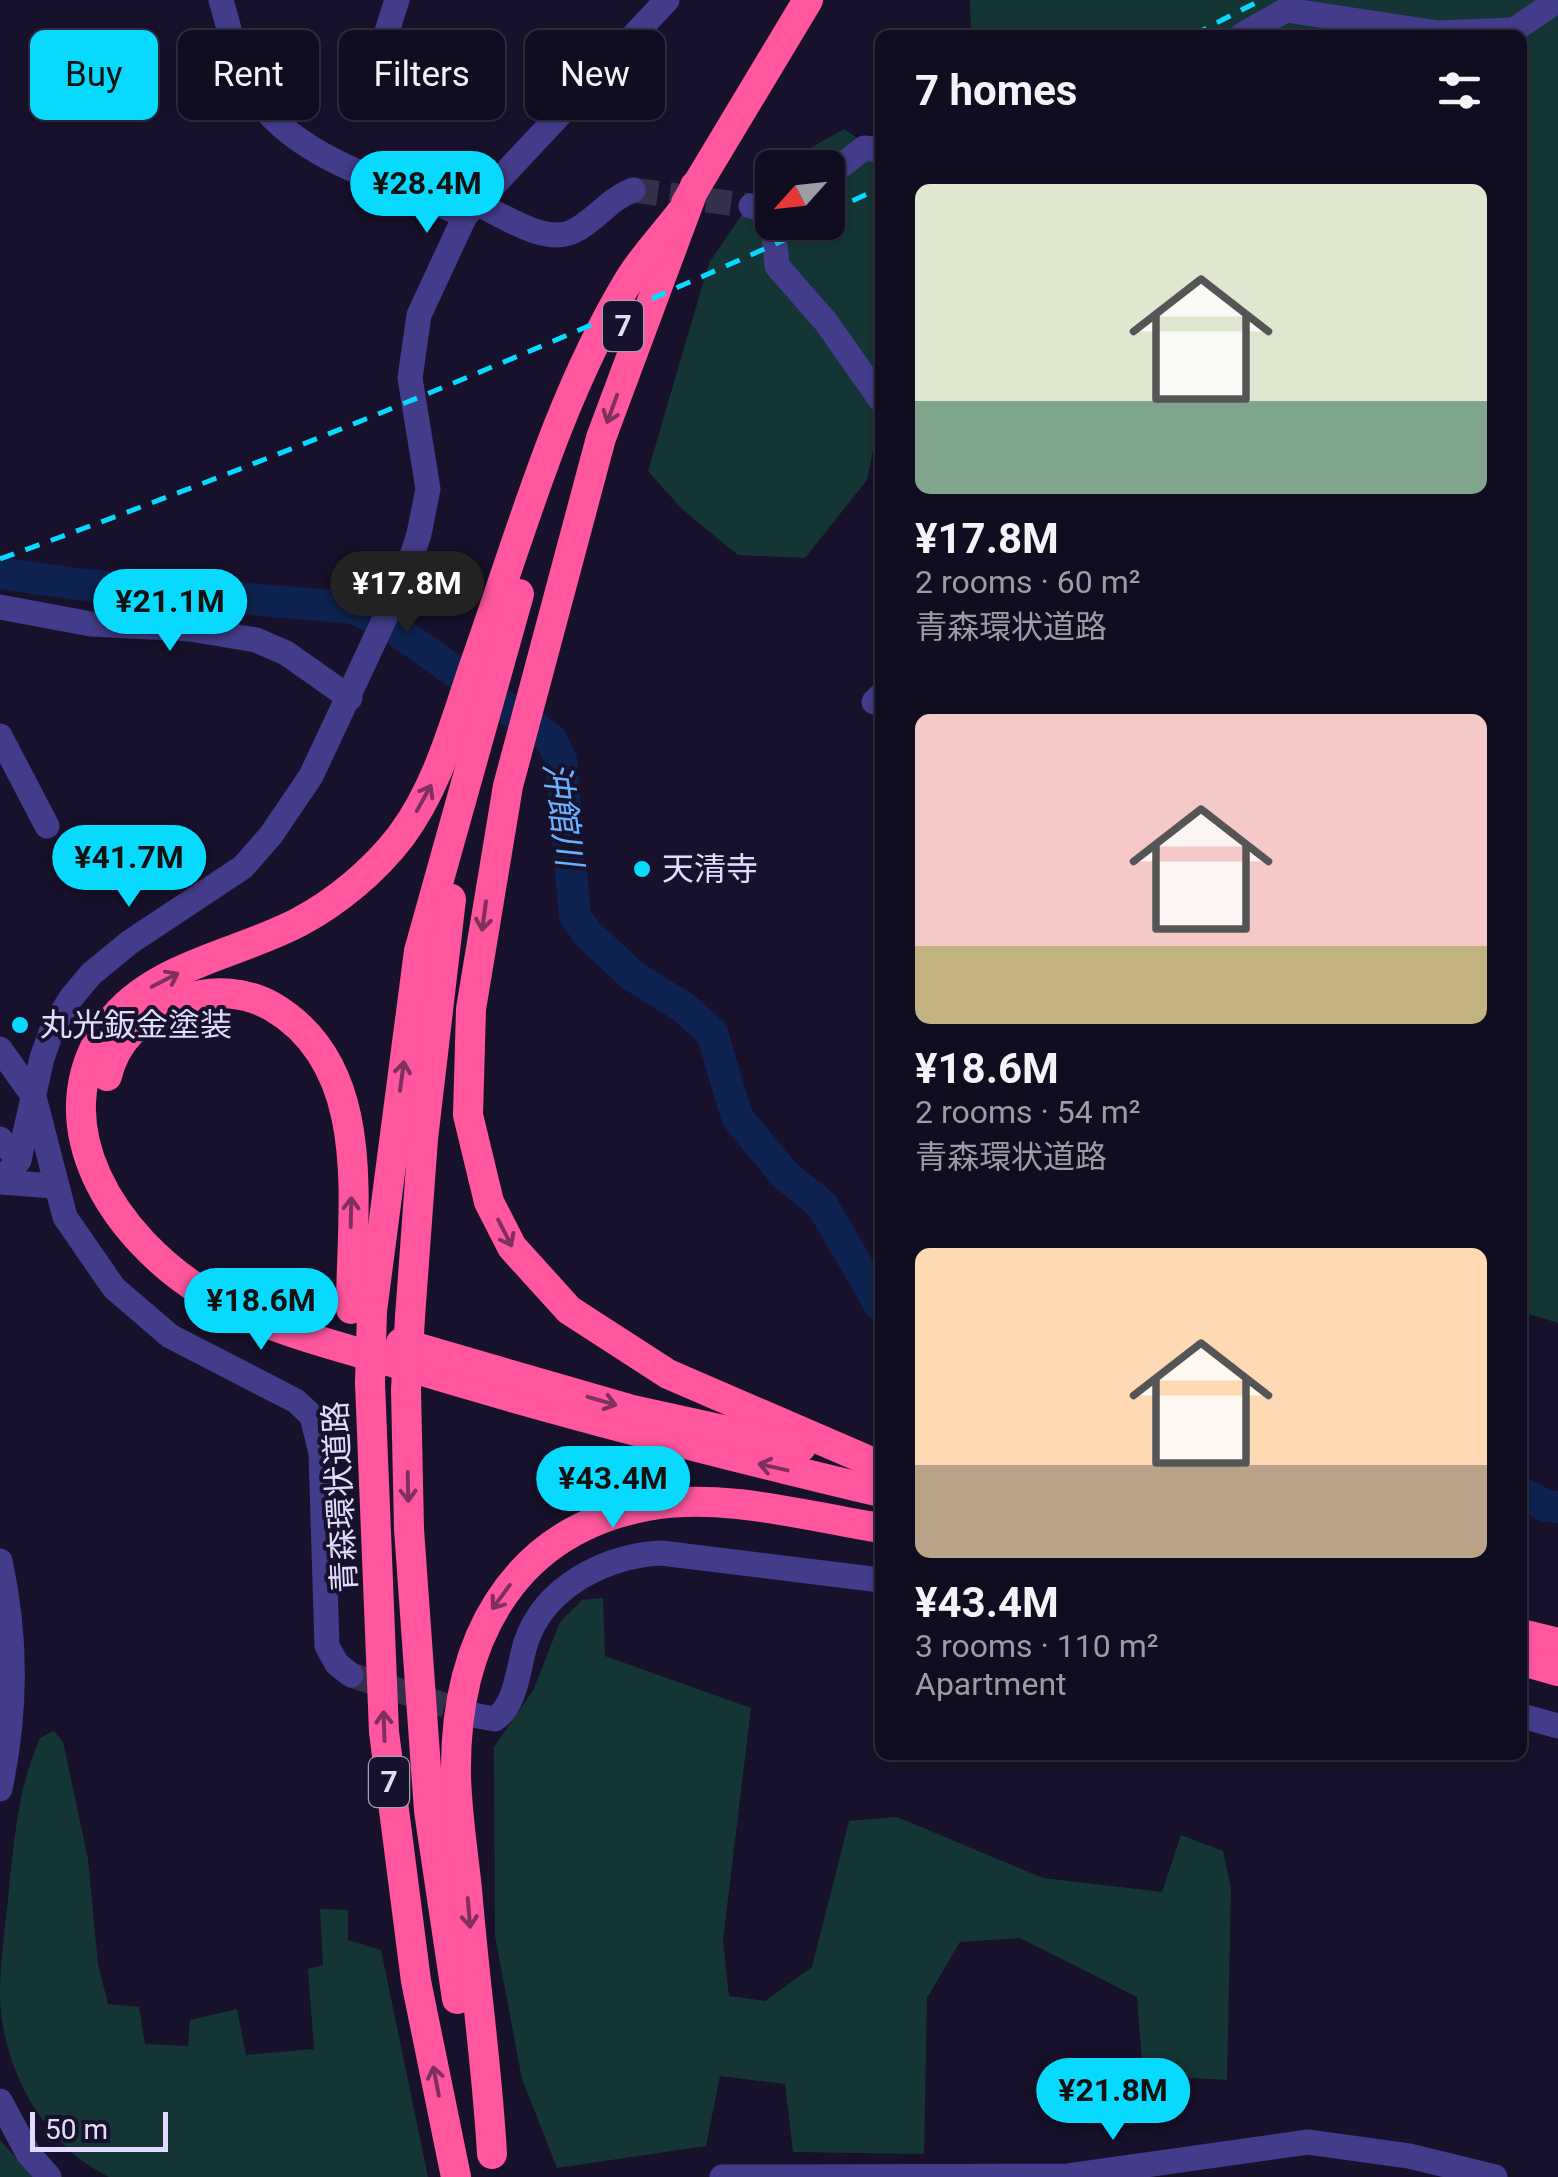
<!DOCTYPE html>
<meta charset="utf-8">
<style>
:root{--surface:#110d20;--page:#1a1629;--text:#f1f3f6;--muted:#9c9ca5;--line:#302d3e;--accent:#07d9ff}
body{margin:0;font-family:Roboto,"Noto Sans JP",sans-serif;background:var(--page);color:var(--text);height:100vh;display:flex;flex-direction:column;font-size:38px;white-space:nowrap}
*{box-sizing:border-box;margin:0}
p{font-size:32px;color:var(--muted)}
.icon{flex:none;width:55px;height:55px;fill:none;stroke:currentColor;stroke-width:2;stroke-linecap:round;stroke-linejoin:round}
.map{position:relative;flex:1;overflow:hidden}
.drawer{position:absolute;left:875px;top:30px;width:652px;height:1730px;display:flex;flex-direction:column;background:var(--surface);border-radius:15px;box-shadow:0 2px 8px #0004,0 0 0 2px var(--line)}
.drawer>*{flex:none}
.banner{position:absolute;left:30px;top:30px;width:695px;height:90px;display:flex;gap:20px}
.needle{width:65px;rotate:243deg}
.tools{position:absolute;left:755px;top:150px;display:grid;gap:20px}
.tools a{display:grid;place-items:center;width:90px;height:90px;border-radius:15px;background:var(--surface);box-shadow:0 2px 8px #0004,0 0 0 2px var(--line);font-size:50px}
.scale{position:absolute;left:30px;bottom:25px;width:138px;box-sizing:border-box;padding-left:10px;border:5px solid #e1dbff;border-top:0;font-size:28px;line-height:35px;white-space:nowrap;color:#e1dbff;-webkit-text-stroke:8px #17112b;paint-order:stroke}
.price{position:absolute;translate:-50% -85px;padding:0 22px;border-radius:35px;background:var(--accent);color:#111;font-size:32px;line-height:65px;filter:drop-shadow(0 2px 5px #0008)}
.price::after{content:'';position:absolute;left:50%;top:60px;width:30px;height:22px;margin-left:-15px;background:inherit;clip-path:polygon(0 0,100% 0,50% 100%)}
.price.current{background:#222;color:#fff}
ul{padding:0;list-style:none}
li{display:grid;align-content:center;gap:20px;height:530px;padding:0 40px}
li span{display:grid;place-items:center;height:310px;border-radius:15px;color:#555}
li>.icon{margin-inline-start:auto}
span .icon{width:180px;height:180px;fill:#fffc;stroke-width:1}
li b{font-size:42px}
h2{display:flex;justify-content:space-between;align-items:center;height:120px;padding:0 40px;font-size:42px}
.chip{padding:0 35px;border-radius:15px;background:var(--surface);box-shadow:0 2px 8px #0004,0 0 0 2px var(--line);font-size:35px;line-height:90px}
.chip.current{background:var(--accent);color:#111}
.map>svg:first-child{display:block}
</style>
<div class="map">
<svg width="1558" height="2177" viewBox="0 0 1558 2177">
<rect width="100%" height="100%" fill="#17112b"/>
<g fill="#143535">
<path d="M 970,0 L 1558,0 L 1558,1323 L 1522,1312 L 1522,35 L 971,35 Z"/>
<path d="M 844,129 L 880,154 L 880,416 L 867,480 L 805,558 L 738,555 L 682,509 L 648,471 L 709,263 L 772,170 L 772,222 L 828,222 L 828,168 L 777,167 Z"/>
<path d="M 603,1598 L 605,1656 L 751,1708 L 723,1940 L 729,1996 L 765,2001 L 812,1967 L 849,1821 L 897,1817 L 1043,1878 L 1162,1892 L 1181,1835 L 1223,1851 L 1231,1888 L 1227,2080 L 1143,2075 L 1137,1997 L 1020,1938 L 960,1942 L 927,1998 L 924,2154 L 793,2152 L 785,2084 L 720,2076 L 706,2146 L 557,2168 L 522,2079 L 495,1936 L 494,1747 L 534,1689 L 560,1622 L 582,1600 Z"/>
<path d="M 54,1731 L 63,1742 L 88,1859 L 98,1964 L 108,2004 L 139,2007 L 145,2044 L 188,2046 L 190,2020 L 237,2009 L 246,2055 L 314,2049 L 308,1969 L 323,1965 L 320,1909 L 348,1910 L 348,1940 L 381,1950 L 428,2177 L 109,2177 C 44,2146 1,2067 0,1995 C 0,1959 6,1923 9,1888 C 16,1829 17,1793 40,1738 Z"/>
<path d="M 0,2140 L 33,2177 L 0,2177 Z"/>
</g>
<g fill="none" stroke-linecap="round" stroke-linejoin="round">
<g stroke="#0d224e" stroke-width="32">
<path d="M 0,573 L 76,584 L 354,608 L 389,625 L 551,739 L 561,760 L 575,916 L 588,934 L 633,976 L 683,1007 L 712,1033 L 737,1117 L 784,1174 L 822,1205 L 880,1305"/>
<path d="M 1522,1493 L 1546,1506 L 1558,1507"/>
</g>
<g stroke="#352f4b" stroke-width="25" stroke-dasharray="25 12" stroke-linecap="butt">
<path d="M 633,190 L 751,206"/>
<path d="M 351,1675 L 478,1716"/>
</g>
<g stroke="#433c8a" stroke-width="25">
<path d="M 221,0 C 230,31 237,66 254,94 C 296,162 397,183 465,216"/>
<path d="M 1242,35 L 1286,10 L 1438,33 L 1514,30 L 1558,0"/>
<path d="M 375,69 L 397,0"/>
<path d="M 828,176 L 864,148 L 880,150"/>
<path d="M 476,203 C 503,215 545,246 574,231 C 596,220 609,199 633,190"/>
<path d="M 751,206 L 772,210"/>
<path d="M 773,222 L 777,266 L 826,322 L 880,399"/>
<path d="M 0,607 L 91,624 L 190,629 L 256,640 L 286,653 L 350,698"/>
<path d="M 874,702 L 880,696"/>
<path d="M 0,736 L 47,826"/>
<path d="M 0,1049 L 34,1097 L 65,1217 L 114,1288 L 170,1336 L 296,1401 L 312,1416 L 321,1453 L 327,1646 L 337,1664 L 351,1675"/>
<path d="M 0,1139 L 19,1160"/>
<path d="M 0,1181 L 19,1160 L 42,1058 L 53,1027 L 71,998 L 91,974 L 130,942 L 243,867 L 271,835 L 311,776 L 407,571 L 419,534 L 428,489 L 410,378 L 419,315 L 465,216 L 667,0"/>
<path d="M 0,1182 L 54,1186"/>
<path d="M 0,1561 C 17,1639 16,1712 0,1789"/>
<path d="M 478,1716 L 495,1719 C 517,1704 518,1667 526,1642 C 545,1586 606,1556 661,1553 L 880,1580"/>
<path d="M 1522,1716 L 1558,1726"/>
<path d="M 0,2101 L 28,2153 L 49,2177"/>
<path d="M 722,2177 L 1068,2176 L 1308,2142 L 1409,2156 L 1495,2177"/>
</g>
<g stroke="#ff569e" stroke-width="30">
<path d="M 695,186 L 601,438 L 508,786 L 471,1009 L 468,1115 L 489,1202 L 512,1247 L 569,1310 L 668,1374 L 874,1463"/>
<path d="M 686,203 L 808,0"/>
<path d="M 680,214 C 663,236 643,257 629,280 C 560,394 522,529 478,655 C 456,716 441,782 401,836 C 375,870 337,902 299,922 C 237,955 153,965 109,1024 C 37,1124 116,1239 204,1293 C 269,1332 347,1348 419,1370 C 571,1416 725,1455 880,1492"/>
<path d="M 107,1076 C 116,1036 148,1012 185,999 C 214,989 247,992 273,1007 C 376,1068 351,1208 351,1309"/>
<path d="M 372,1311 L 419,951 L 519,594"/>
<path d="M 410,1317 L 423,1139 L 451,899"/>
<path d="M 401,1343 L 632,1410 L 801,1447"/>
<path d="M 370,1383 L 384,1732 L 416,1981 L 456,2177"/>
<path d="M 406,1390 L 409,1529 L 429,1811 L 457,1999"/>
<path d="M 1522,1634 L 1558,1643"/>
<path d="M 1522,1661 L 1558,1671"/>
<path d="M 492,2154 C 487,2065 474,1978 467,1889 C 463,1852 457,1814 456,1776 C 454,1645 509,1532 647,1506 C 721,1492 806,1516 880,1528"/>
</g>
<g stroke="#07d9ff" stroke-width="5" stroke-dasharray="15 12" stroke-linecap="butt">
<path d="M 1193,35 L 1261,0"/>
<path d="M 828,212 L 880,188"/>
<path d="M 0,559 C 280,458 553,345 824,222"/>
</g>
<g stroke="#ff569e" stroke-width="30">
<path d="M 370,1383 L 372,1311"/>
<path d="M 406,1390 L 410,1317"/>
</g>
</g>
<defs><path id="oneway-shaft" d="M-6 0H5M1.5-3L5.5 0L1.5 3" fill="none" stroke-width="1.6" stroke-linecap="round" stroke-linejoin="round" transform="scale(2.5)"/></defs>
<g stroke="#7f305f">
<use href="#oneway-shaft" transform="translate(612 409) rotate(110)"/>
<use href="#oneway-shaft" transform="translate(424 798) rotate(-61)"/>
<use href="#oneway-shaft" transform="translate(484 916) rotate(98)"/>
<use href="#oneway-shaft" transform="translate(165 980) rotate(-27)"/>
<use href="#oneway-shaft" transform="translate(402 1076) rotate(-82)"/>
<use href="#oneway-shaft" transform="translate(351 1212) rotate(-89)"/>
<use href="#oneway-shaft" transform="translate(505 1233) rotate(63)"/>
<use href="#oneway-shaft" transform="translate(602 1401) rotate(16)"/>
<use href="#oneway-shaft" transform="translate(773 1467) rotate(-167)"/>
<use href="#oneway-shaft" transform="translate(408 1487) rotate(89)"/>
<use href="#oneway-shaft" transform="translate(501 1597) rotate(126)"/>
<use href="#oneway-shaft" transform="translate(384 1726) rotate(-92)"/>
<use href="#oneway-shaft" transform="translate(469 1913) rotate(85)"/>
<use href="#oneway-shaft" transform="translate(436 2081) rotate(-101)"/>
</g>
<g fill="#07d9ff" stroke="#17112b" stroke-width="4">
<circle cx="642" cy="869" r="10"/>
<circle cx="20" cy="1025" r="10"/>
</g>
<g text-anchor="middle" stroke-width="8" stroke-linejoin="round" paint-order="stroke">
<g fill="#17112b" stroke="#a49ebf" stroke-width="2.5">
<rect x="603" y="301" width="40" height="50" rx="8"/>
<rect x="369" y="1757" width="40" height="50" rx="8"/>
</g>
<g font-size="30" font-weight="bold" fill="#e1dbff">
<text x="623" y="336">7</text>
<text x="389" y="1792">7</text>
</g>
<g font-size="32" fill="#e1dbff" stroke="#17112b" text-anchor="start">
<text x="662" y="880">天清寺</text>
<text x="40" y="1036">丸光鈑金塗装</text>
</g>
<g font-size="32" fill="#e1dbff" stroke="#17112b">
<text transform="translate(340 1497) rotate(-93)" y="11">青森環状道路</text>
</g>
<g font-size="35" font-style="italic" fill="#69b2ff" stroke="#17112b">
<text transform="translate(563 814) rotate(82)" y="12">沖館川</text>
</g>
</g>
</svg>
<div class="tools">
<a><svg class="needle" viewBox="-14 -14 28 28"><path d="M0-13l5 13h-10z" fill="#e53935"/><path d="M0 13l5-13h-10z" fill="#9c9ca5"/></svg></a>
</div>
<div class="scale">50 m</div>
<b class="price" style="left:427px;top:236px">¥28.4M</b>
<b class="price current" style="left:407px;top:636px">¥17.8M</b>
<b class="price" style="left:170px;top:654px">¥21.1M</b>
<b class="price" style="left:129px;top:910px">¥41.7M</b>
<b class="price" style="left:261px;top:1353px">¥18.6M</b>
<b class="price" style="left:613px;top:1531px">¥43.4M</b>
<b class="price" style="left:1113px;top:2143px">¥21.8M</b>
<div class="banner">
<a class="chip current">Buy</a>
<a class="chip">Rent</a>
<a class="chip">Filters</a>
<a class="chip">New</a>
</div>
<section class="drawer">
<h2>7 homes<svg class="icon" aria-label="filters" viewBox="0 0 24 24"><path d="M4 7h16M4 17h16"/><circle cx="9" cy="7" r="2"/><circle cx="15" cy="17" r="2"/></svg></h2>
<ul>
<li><span style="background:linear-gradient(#dfe7d0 70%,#7fa58c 0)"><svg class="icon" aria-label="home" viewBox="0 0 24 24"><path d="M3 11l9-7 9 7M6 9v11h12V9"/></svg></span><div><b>¥17.8M</b><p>2 rooms · 60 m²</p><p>青森環状道路</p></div></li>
<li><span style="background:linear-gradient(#f6c9c9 75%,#c2b280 0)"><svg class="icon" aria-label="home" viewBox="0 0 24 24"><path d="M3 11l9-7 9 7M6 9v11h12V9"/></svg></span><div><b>¥18.6M</b><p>2 rooms · 54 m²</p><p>青森環状道路</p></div></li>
<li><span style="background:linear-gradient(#ffd9b3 70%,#b9a48a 0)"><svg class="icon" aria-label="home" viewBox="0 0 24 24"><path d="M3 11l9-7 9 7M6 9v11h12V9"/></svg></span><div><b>¥43.4M</b><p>3 rooms · 110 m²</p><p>Apartment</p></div></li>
</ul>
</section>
</div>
